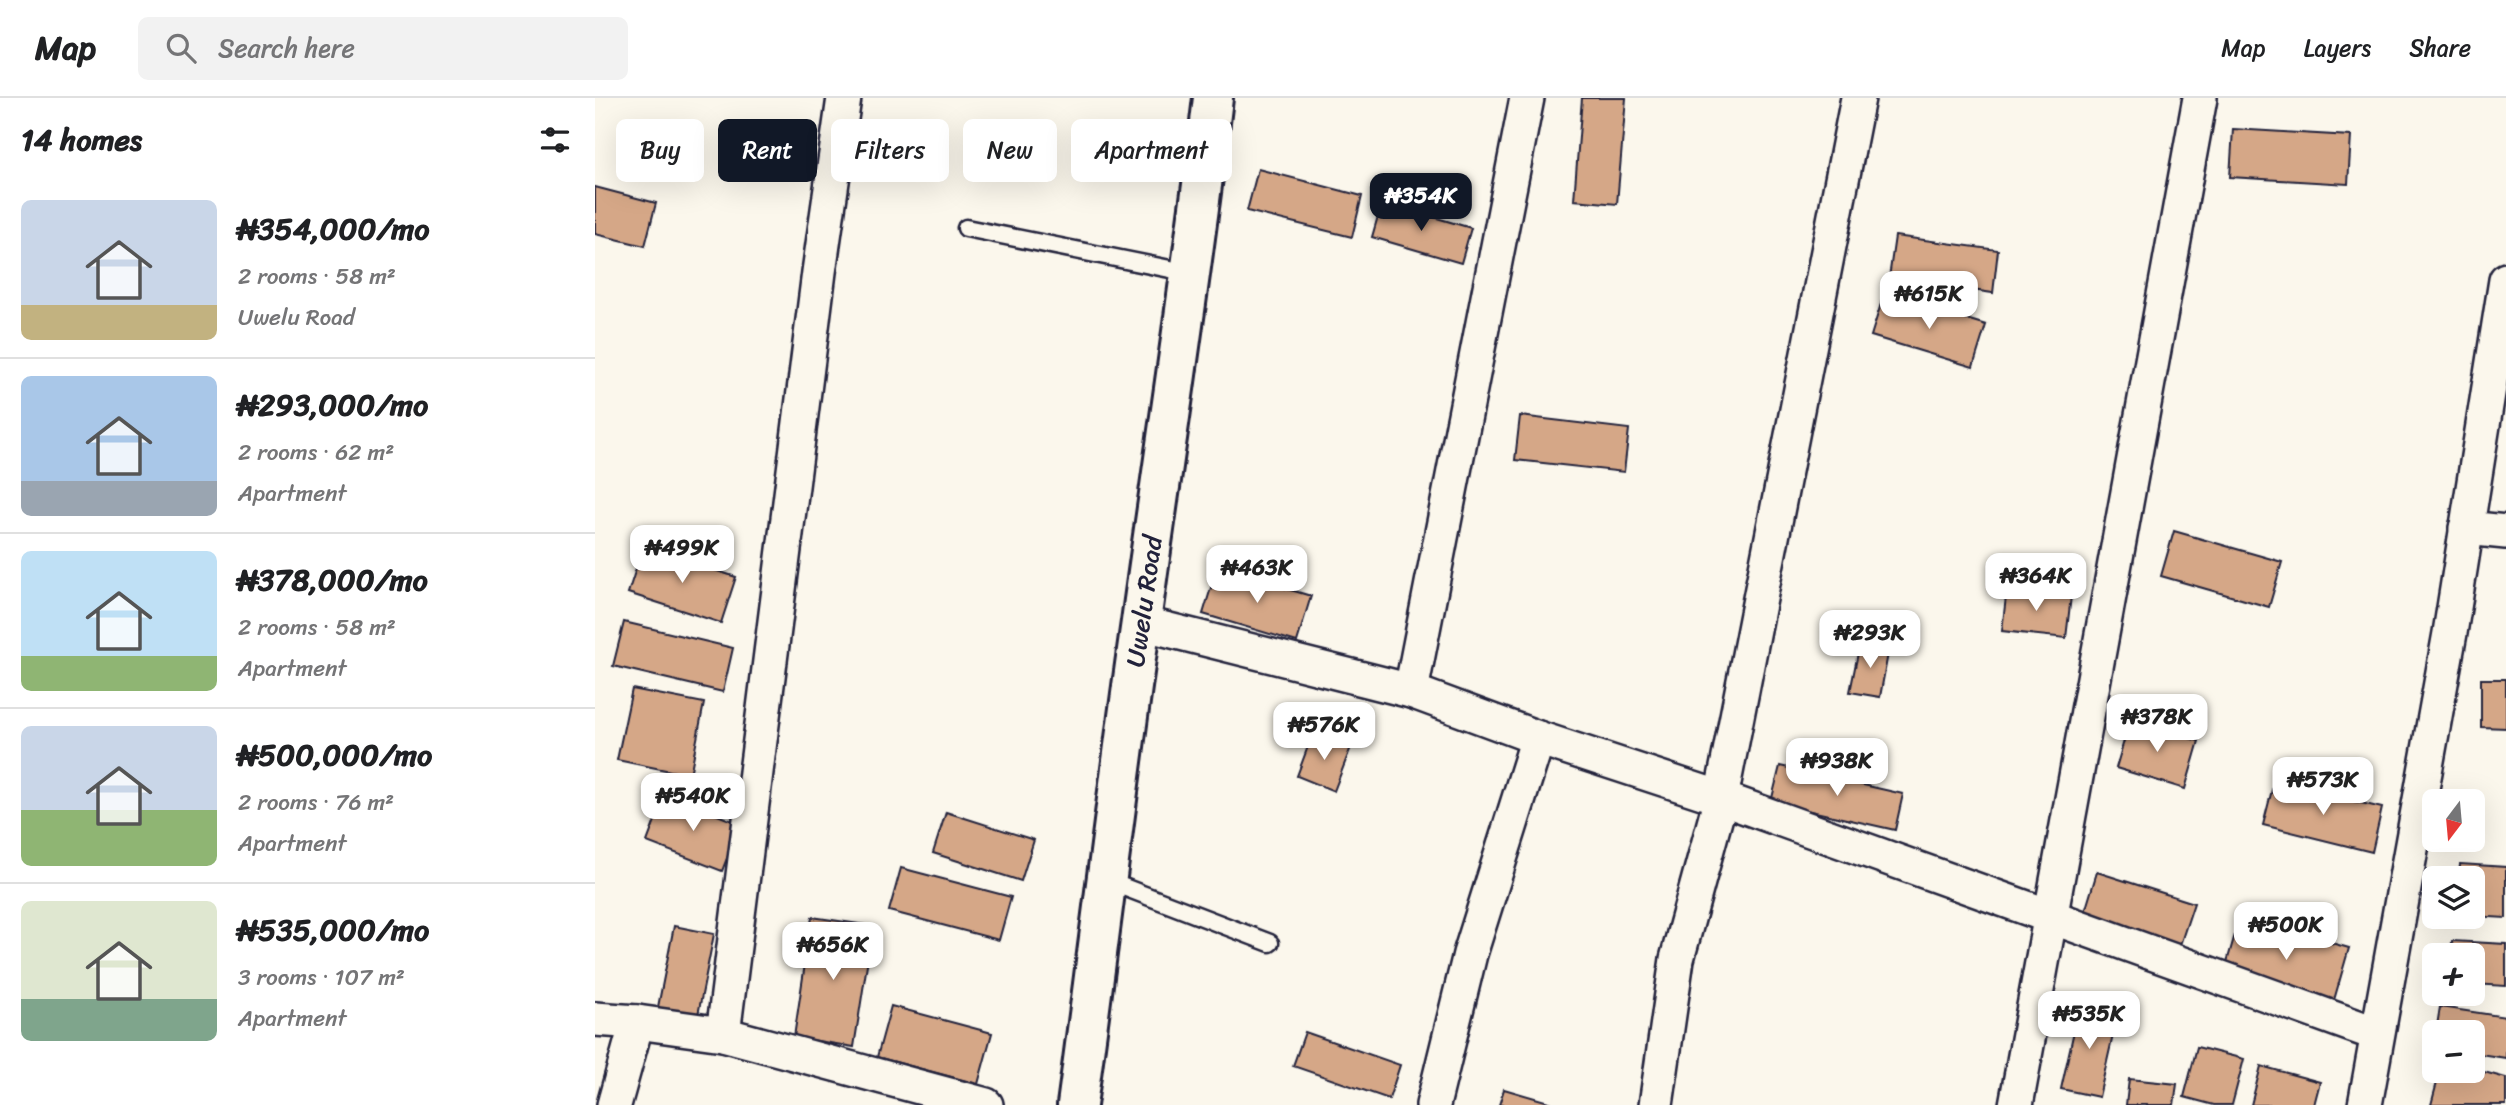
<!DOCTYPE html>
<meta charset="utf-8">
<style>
:root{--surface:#fff;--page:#f2f2f2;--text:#202124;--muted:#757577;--line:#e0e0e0;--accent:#111827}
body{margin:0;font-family:Sriracha,sans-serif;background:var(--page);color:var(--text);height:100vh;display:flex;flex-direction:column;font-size:26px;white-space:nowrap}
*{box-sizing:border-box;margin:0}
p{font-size:23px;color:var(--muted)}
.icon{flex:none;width:38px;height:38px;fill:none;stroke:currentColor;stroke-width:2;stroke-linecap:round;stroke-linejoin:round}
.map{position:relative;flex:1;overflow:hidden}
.side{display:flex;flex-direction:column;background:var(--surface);width:595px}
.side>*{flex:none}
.top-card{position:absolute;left:21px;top:21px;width:665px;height:63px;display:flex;gap:14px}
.needle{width:46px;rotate:196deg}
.tools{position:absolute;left:1827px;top:691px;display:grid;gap:14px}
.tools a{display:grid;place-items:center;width:63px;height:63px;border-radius:10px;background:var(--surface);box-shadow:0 7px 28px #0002;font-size:35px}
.price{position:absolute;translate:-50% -60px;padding:0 16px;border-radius:14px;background:#fff;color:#222;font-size:23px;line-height:46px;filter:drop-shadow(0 2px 4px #0008)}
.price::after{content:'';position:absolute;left:50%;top:42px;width:21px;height:16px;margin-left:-10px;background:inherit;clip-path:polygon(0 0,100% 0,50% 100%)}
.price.selected{background:var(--accent);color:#fff}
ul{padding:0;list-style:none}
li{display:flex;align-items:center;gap:21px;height:175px;padding:0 21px}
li+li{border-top:2px solid var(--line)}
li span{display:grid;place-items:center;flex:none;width:196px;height:140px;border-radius:10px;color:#555}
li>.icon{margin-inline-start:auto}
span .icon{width:84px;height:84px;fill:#fffc;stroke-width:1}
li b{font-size:30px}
h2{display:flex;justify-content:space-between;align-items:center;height:84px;padding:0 21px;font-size:30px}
.pill{padding:0 24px;border-radius:10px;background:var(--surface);box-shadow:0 7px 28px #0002;font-size:24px;line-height:63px}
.pill.selected{background:var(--accent);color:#fff}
header{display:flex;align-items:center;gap:42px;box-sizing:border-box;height:98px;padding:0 35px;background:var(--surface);border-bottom:2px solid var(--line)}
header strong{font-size:33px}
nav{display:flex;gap:38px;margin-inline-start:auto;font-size:24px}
.search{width:490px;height:63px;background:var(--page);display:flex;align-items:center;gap:18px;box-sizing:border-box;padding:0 24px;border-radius:10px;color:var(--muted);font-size:26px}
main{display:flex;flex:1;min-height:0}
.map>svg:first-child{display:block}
</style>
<header>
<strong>Map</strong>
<div class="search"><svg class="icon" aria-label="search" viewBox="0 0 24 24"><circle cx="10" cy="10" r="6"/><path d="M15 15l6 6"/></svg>Search here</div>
<nav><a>Map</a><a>Layers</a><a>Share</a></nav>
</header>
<main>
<section class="side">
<h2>14 homes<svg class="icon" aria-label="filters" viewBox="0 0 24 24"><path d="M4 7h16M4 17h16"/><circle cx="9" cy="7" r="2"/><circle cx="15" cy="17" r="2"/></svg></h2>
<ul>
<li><span style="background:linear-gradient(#c9d6e8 75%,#c2b280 0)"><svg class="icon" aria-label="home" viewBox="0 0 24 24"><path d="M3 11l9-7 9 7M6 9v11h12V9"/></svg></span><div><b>₦354,000/mo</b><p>2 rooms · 58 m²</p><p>Uwelu Road</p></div></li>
<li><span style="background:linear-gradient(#a9c7e8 75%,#9aa5b1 0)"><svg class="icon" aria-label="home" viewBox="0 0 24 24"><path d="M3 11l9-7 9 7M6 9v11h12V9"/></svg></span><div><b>₦293,000/mo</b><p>2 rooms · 62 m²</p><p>Apartment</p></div></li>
<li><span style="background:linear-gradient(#bfe0f5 75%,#8fb573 0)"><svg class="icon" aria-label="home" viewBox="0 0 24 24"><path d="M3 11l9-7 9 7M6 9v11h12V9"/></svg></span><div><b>₦378,000/mo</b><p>2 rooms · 58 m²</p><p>Apartment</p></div></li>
<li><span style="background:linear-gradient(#c9d6e8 60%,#8fb573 0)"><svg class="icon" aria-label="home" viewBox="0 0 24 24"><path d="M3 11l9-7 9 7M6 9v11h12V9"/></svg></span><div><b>₦500,000/mo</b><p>2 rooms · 76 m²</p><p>Apartment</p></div></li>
<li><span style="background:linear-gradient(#dfe7d0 70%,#7fa58c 0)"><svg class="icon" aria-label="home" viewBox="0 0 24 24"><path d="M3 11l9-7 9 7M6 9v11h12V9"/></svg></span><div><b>₦535,000/mo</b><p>3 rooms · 107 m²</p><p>Apartment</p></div></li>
</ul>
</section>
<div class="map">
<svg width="1911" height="1007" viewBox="0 0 1911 1007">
<rect width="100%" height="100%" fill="#fbf7ec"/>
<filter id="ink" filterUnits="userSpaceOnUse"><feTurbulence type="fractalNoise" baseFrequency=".0143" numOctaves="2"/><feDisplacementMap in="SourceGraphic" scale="14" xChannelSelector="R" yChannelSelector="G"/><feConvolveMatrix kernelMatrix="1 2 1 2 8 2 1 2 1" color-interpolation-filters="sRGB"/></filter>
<g filter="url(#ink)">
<g fill="#d5a787" stroke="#22223b" stroke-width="2">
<path d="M 987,0 L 1031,0 L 1022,106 L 979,102 Z"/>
<path d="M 1638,31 L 1756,38 L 1753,86 L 1635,79 Z"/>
<path d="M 663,71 L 767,98 L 757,139 L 652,113 Z"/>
<path d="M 0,89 L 61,105 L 50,148 L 0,136 Z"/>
<path d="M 787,104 L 876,130 L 866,165 L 777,139 Z"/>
<path d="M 1300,138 L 1403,152 L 1398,195 L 1294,180 Z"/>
<path d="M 1289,196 L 1391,227 L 1378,269 L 1276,238 Z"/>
<path d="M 925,318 L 1034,331 L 1029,374 L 920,362 Z"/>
<path d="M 1579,433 L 1687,464 L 1674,509 L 1566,478 Z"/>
<path d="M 48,449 L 141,479 L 126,525 L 33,495 Z"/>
<path d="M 622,470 L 716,498 L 702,544 L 608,516 Z"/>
<path d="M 1412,490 L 1476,498 L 1471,540 L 1407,533 Z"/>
<path d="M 29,524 L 138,550 L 128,594 L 18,568 Z"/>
<path d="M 1265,545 L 1294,550 L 1285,599 L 1255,594 Z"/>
<path d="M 1886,581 L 1911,581 L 1911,630 L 1886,629 Z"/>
<path d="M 37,591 L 109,605 L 95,677 L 22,662 Z"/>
<path d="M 1535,622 L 1604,643 L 1590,691 L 1521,670 Z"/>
<path d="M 718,635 L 756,649 L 739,693 L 702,678 Z"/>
<path d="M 1185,668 L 1308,696 L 1300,732 L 1176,704 Z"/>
<path d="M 1679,684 L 1787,710 L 1777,754 L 1668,727 Z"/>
<path d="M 70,696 L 145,726 L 127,773 L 52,744 Z"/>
<path d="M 351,714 L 439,742 L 426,783 L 338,755 Z"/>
<path d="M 1865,766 L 1911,769 L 1911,820 L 1878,818 L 1878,780 L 1864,780 Z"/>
<path d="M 306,770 L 416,799 L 404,842 L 294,813 Z"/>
<path d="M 1502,774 L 1599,805 L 1585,847 L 1489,817 Z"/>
<path d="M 217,819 L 278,828 L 259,949 L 199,939 Z"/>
<path d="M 1645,819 L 1754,850 L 1737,909 L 1628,878 Z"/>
<path d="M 79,828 L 119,836 L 102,922 L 62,914 Z"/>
<path d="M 1857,843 L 1911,846 L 1911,888 L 1878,886 L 1878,858 L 1856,858 Z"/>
<path d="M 1485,906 L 1523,915 L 1504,999 L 1466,991 Z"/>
<path d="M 296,908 L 397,935 L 383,986 L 282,959 Z"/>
<path d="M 1845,909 L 1911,919 L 1911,960 L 1878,955 L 1878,934 L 1841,934 Z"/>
<path d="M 710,934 L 805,967 L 794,1001 L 698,968 Z"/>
<path d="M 1602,949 L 1649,961 L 1637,1007 L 1619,1007 L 1589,999 Z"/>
<path d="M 1666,968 L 1725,984 L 1719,1007 L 1656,1007 Z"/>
<path d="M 1878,971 L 1911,980 L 1911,1007 L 1836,1007 L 1845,973 L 1878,973 Z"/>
<path d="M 1534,981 L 1582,986 L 1579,1007 L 1531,1007 Z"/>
<path d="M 909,991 L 964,1007 L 904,1007 Z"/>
</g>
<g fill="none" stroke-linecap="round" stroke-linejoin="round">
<defs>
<g id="service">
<path d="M 371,130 L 595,175"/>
<path d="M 513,783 L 675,845"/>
</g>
<g id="minor">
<path d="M 1871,430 L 1911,434"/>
<path d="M 546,525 L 816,593 L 943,640 L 1126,700 L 1782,936"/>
<path d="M 816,593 L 932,0"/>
<path d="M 0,921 L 42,924 L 128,936 L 391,1007"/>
<path d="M 128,936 L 224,174 L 249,0"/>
<path d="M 19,1007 L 42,924"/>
<path d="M 838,1007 L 875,856 L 943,640"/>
<path d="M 1061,1007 L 1082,861 L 1126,700 L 1263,0"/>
<path d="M 1421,1007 L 1605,0"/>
<path d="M 1770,1007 L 1855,535 L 1911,182"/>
</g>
<g id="tertiary">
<path id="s1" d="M 482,1007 C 504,846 523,685 546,524 C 570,349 597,175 618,0"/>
</g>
</defs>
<use href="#service" stroke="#22223b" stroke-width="21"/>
<use href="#minor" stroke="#22223b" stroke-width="38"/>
<use href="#tertiary" stroke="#22223b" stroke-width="44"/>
<use href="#service" stroke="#fbf7ec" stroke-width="16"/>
<use href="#minor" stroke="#fbf7ec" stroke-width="33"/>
<use href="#tertiary" stroke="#fbf7ec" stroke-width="38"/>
</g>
</g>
<g text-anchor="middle" stroke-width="6" stroke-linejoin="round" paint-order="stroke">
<g font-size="26" fill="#22223b" stroke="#fbf7ec">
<text dy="9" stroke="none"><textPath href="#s1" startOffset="508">Uwelu Road</textPath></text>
</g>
</g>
</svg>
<div class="tools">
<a><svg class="needle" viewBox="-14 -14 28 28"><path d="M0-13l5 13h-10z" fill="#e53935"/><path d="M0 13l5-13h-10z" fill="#757577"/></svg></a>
<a><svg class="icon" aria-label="layers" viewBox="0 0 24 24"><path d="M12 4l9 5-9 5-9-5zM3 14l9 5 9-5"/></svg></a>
<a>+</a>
<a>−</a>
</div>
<b class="price selected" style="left:826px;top:135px">₦354K</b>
<b class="price" style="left:1334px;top:233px">₦615K</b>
<b class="price" style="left:87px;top:487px">₦499K</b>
<b class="price" style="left:662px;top:507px">₦463K</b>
<b class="price" style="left:1441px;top:515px">₦364K</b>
<b class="price" style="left:1275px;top:572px">₦293K</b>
<b class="price" style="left:1562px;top:656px">₦378K</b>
<b class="price" style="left:729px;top:664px">₦576K</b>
<b class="price" style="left:1242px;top:700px">₦938K</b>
<b class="price" style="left:1728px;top:719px">₦573K</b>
<b class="price" style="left:98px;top:735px">₦540K</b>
<b class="price" style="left:1691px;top:864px">₦500K</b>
<b class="price" style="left:238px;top:884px">₦656K</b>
<b class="price" style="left:1494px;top:953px">₦535K</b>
<div class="top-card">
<a class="pill">Buy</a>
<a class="pill selected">Rent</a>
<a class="pill">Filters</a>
<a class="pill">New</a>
<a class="pill">Apartment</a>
</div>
</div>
</main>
